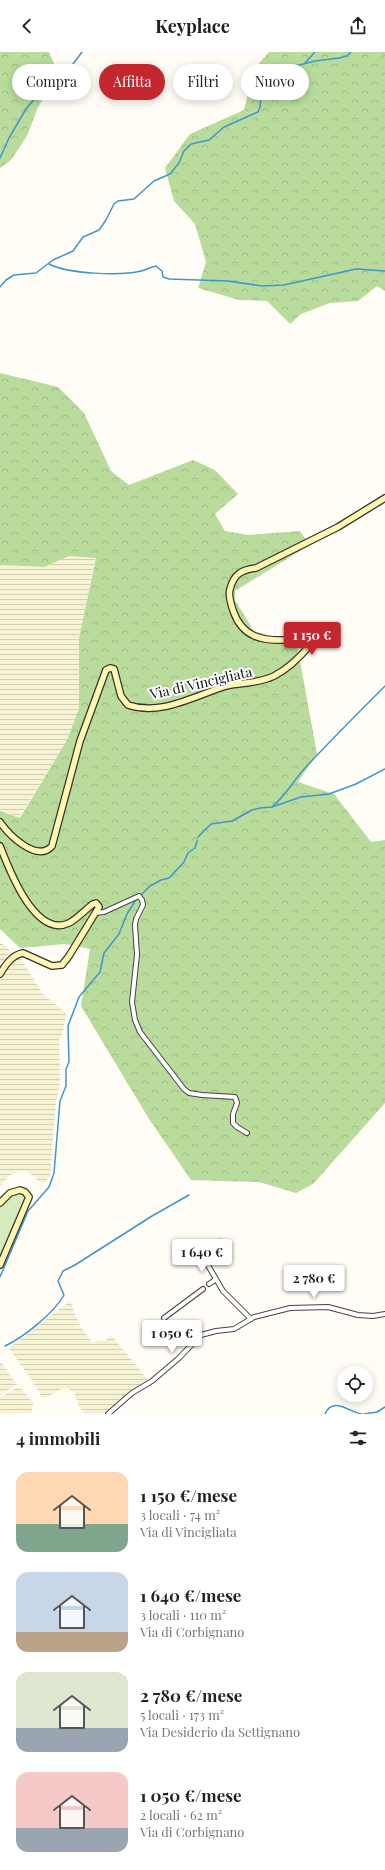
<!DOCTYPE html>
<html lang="it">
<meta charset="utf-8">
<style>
:root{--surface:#fff;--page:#f2f2f2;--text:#222;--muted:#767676;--accent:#c4262e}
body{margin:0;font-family:"Playfair Display",serif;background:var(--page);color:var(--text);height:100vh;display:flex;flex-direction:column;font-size:15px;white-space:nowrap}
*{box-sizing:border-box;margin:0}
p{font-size:13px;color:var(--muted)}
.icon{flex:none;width:22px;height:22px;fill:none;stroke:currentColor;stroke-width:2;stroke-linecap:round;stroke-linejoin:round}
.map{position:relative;height:1362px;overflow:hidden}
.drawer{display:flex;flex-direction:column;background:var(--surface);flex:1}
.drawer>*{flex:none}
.banner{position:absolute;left:12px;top:12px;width:361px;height:36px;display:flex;gap:8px}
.tools{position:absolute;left:337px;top:1314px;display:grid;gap:8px}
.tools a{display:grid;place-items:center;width:36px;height:36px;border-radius:50%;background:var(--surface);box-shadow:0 2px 10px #0003;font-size:20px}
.price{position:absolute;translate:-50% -34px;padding:0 9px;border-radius:4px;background:#fff;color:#222;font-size:13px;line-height:26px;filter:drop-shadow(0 1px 2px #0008)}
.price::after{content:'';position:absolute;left:50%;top:24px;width:12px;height:9px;margin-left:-6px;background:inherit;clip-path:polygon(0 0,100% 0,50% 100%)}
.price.current{background:var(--accent);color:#fff}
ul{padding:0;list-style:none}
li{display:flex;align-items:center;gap:12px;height:100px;padding:0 16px}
li span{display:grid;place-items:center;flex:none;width:112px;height:80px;border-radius:12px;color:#555}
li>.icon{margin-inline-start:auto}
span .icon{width:48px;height:48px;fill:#fffc;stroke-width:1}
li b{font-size:17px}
h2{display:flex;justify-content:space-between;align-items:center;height:48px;padding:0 16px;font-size:17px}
.pill{padding:0 14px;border-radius:18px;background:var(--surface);box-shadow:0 2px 10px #0003;font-size:14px;line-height:36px}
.pill.current{background:var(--accent);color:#fff}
header{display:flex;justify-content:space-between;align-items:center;height:52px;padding:0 16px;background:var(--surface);font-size:18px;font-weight:700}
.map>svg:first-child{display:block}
</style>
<header><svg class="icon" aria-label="back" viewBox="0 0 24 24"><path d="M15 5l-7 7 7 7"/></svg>Keyplace<svg class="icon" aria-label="share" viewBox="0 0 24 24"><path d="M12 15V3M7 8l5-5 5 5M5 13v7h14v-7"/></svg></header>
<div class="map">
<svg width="385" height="1362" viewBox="0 0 385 1362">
<defs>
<pattern id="farmland-rules" width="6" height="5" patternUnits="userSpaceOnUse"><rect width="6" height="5" fill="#f6f3d4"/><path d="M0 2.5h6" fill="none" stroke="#d2cfb5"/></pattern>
<pattern id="forest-crowns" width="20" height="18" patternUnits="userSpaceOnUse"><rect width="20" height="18" fill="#b9dc9c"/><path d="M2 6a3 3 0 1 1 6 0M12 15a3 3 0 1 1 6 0" fill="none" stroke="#9ebc85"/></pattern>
</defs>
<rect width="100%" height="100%" fill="#fffdf5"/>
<g fill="url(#farmland-rules)">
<path d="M 69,504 L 96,505 L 79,586 L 79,657 L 67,688 L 19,766 L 0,759 L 0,513 L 44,515 Z"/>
<path d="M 0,890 L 11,899 L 0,913 Z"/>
<path d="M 15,907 L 21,907 L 43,942 L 66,961 L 63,980 L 59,987 L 60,1031 L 56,1050 L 50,1124 L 43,1132 L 27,1119 L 20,1119 L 10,1123 L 0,1134 L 0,928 L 5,917 Z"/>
<path d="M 70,1249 L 80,1274 L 93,1291 L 97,1288 L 105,1289 L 111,1283 L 148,1328 L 133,1337 L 104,1362 L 85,1362 L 79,1354 L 74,1340 L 69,1337 L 63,1336 L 43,1347 L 34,1332 L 9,1296 Z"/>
<path d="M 1,1310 L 17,1333 L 0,1343 L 0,1311 Z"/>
<path d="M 16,1336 L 21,1336 L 33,1351 L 32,1361 L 0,1362 L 0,1346 Z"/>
</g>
<path fill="#d5ebbd" d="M 19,1140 L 27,1144 L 0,1208 L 0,1154 L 14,1142 Z"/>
<g fill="url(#forest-crowns)">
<path d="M 0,0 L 49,0 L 59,23 L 38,55 L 27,84 L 11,108 L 0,116 Z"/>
<path d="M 269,0 L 385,0 L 385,239 L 377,234 L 358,249 L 330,251 L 301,262 L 290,272 L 267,249 L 239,248 L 198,236 L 206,210 L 195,172 L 174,149 L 165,116 L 190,82 L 244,58 L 254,17 Z"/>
<path d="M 0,321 L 58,335 L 84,361 L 111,419 L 129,433 L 193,408 L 215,418 L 238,442 L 215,462 L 225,479 L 248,483 L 300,479 L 310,493 L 235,539 L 235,548 L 254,579 L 297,592 L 317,702 L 298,730 L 334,742 L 371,790 L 385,788 L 385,1051 L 313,1132 L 296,1141 L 259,1130 L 191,1128 L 149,1067 L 81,954 L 90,897 L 65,892 L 20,896 L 0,877 L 0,759 L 20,766 L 67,688 L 79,657 L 79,586 L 96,506 L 69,504 L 44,515 L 0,513 Z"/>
</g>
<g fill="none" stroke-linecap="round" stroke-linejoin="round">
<g stroke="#3f96cf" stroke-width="1.5">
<path d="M 305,11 L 315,0"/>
<path d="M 0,106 L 9,86 L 26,57 L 46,33 L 53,30 L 73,12 L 82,0"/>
<path d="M 49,212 C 68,222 121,224 141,219 C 146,218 150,215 156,214 L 162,219 L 163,225 L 169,227 L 228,229 L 262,234 L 284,233 L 356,217 L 385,219"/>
<path d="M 0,235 L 6,228 L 14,223 L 36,221 L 53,208 L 73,199 L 83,185 L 99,178 L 106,168 L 114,152 L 118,149 L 134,147 L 154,129 L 170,122 L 179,111 L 184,99 L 191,92 L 209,88 L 224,75 L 258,60 L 260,55 L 262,34 L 276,22 L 284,17 L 315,9 L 339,6 L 347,4 L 351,0"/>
<path d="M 273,754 C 286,743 294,728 305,716 C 331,688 358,661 385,634"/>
<path d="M 198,785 L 211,772 L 232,769 L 252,758 L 260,756 L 272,755 L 301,745 L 329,742 L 356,732 L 385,717"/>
<path d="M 140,844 L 150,834 L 161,828 L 169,826 L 184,810 L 188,801 L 195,796 L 197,789"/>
<path d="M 0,1225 L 28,1159 L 49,1135 L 54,1121 L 60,1049 L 66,1034 L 66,1017 L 69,1010 L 68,974 L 79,945 L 100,920 L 104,901 L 119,882 L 127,862 L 137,846"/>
<path d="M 5,1294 C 24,1285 54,1261 64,1243 L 58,1229 L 63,1219 L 75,1213 L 152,1164 L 189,1143"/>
<path d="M 325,1362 C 333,1344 349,1360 362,1362"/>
<path d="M 364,1362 L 377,1360 L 385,1355"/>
</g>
<defs>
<g id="street">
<path d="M 95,861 L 104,860 L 139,844 L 142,848 L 143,853 L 136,867 L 135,873 L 137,903 L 132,950 L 135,968 L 140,980 L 184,1037 L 189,1041 L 202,1043 L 235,1045 L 237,1051 L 233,1062 L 233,1071 L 237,1075 L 247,1081"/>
<path d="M 228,1198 L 220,1190 L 207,1204 L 206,1210 L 223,1239 L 251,1267"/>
<path d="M 209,1232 L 215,1228"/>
<path d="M 164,1266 L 203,1237"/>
<path d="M 108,1362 L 132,1341 L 152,1329 L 179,1306 L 201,1283 L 216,1279 L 234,1277 L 254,1265 L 290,1256 L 328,1255 L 358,1263 L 373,1264 L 385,1262"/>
</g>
<g id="secondary">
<path d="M 0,770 C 9,783 37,811 52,794 L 80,689 L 106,618 L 110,616 L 114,617 L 121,644 L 128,653 C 161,664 194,644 226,634 C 242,630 258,632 274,624 C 288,617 301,604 311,592 L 310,588 C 302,585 294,588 286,588 C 262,589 243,585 234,561 C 231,553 228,544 230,537 C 234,522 241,518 256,516 L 338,475 L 385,446"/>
<path d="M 0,794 C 9,817 35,887 69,871 C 77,867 85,858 93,852 L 96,851 L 99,855 L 69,904 L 62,913 L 52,914 L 23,901 C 12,903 6,912 0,922"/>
<path d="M 0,1151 L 10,1141 L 20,1138 L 25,1140 L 29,1145 L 0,1213"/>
</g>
</defs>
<use href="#street" stroke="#444" stroke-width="6"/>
<use href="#secondary" stroke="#333" stroke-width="8"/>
<use href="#street" stroke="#fff" stroke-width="4"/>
<use href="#secondary" stroke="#fff6b0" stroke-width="5.5"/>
</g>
<g text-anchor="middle" stroke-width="4" stroke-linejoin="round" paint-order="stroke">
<g font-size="14" fill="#111" stroke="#fff">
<text transform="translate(201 631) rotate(-13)" y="5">Via di Vincigliata</text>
</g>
</g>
</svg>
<div class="tools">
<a><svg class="icon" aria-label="locate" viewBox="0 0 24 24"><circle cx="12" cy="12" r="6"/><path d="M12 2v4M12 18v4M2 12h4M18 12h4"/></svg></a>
</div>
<b class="price current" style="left:312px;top:604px">1 150 €</b>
<b class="price" style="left:202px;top:1221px">1 640 €</b>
<b class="price" style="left:314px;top:1247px">2 780 €</b>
<b class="price" style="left:172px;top:1302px">1 050 €</b>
<div class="banner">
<a class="pill">Compra</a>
<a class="pill current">Affitta</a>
<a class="pill">Filtri</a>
<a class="pill">Nuovo</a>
</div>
</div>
<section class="drawer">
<h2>4 immobili<svg class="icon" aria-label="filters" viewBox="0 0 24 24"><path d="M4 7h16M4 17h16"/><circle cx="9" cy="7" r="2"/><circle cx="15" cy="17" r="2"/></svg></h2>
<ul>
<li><span style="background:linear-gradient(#ffd9b3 65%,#7fa58c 0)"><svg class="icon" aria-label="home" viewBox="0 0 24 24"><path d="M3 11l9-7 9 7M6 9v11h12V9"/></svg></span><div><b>1 150 €/mese</b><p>3 locali · 74 m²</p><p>Via di Vincigliata</p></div></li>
<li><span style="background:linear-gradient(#c9d6e8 75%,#b9a48a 0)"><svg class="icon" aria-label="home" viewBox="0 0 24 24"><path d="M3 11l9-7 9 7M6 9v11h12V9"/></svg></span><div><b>1 640 €/mese</b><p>3 locali · 110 m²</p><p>Via di Corbignano</p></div></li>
<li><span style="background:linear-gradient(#dfe7d0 70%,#9aa5b1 0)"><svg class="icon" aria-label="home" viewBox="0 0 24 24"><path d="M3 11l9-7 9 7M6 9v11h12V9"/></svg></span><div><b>2 780 €/mese</b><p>5 locali · 173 m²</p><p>Via Desiderio da Settignano</p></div></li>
<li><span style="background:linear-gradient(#f6c9c9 70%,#9aa5b1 0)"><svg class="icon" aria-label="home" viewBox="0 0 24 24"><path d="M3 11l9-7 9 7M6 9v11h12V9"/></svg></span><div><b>1 050 €/mese</b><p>2 locali · 62 m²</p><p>Via di Corbignano</p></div></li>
</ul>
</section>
